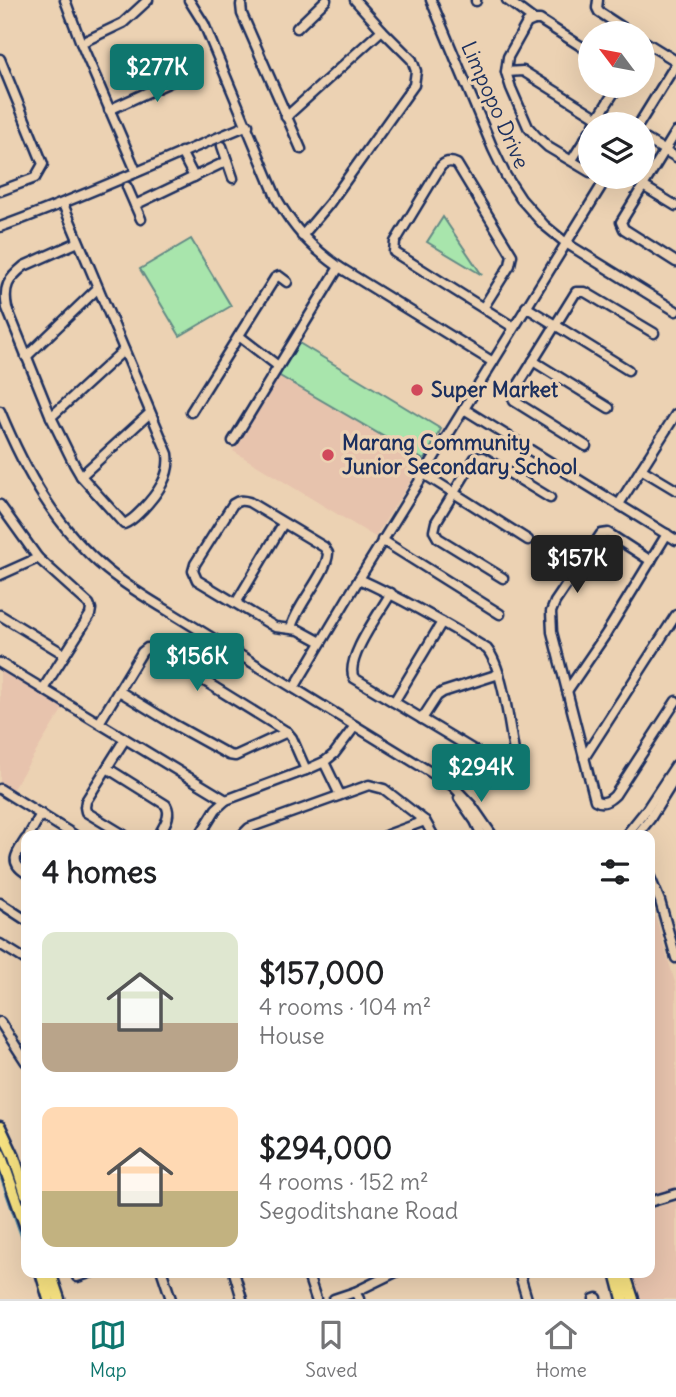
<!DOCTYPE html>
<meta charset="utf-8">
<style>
:root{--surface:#fff;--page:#f6f6f6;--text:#202124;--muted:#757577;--line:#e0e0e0;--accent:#0f766e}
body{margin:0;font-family:Delius,sans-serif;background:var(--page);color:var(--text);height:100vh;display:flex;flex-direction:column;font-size:26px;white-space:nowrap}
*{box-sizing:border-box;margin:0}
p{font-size:23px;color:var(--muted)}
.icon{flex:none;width:38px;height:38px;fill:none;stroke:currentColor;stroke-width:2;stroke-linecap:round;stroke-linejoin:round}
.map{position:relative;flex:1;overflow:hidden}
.details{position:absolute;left:21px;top:830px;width:634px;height:448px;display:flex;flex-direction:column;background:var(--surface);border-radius:14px;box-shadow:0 7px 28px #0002}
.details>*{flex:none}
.needle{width:46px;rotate:302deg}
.tools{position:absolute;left:578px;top:21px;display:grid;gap:14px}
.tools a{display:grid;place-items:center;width:77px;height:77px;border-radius:50%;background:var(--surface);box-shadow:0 7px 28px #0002;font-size:35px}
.price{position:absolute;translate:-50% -60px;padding:0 16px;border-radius:7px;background:var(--accent);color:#fff;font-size:23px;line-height:46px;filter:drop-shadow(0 2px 4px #0008)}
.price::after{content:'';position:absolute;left:50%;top:42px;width:21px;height:16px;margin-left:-10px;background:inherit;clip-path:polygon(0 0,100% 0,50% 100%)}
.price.current{background:#222;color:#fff}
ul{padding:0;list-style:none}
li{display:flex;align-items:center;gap:21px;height:175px;padding:0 21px}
li span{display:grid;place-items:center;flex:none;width:196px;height:140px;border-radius:14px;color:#555}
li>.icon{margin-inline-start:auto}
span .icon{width:84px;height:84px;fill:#fffc;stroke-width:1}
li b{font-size:30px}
h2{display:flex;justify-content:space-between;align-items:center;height:84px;padding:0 21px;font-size:30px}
.menu{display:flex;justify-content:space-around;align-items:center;height:98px;border-top:2px solid var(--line);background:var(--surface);font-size:19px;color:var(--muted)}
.menu a{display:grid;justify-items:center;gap:4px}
.menu .current{color:var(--accent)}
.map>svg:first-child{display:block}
</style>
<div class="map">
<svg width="676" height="1299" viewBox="0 0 676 1299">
<rect width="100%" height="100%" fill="#ecd2b3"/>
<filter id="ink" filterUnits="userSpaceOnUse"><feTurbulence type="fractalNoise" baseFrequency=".0143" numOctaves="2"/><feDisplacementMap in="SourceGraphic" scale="14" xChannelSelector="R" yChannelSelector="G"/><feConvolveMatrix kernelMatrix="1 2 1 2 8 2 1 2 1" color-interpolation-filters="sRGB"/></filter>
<g filter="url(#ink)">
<g fill="#e7c3ad">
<path d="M 278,375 L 424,460 L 375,537 L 233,451 Z"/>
<path d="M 0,669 L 64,707 L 11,792 L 0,785 Z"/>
<path d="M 649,895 L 676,986 L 676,1188 L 649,1196 Z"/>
<path d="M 676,1201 L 676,1299 L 640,1299 L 631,1272 L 649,1272 L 649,1210 Z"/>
</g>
<g fill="#a8e5ac" stroke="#628a85" stroke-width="2">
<path d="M 443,217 L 482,275 L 427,242 Z"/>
<path d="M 191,239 L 231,306 L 180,336 L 140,269 Z"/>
<path d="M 299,343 L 441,429 L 424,460 L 278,375 Z"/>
</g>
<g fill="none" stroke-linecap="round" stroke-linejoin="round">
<path stroke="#538ba2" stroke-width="2" d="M 0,1176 L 23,1242"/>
<defs>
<g id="minor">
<path d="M 65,0 L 81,43 L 136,171"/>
<path d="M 189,0 L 204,24 L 277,199 C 294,229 311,247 339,267 L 493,362"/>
<path d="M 242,0 L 241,5 L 242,14 L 301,149"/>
<path d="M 431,0 L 493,149 L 506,176 L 521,199 L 544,225 L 566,243 L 676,311"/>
<path d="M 476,0 L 476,1"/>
<path d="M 507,0 L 534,20 L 540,20 L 590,52"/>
<path d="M 598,0 L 597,8 L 599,12 L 631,33"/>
<path d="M 534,20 L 527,23 L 508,57 L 506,72 L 511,88 L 528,127 L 536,136 L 548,147 L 590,172"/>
<path d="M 297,28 L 326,0"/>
<path d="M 642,40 L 676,61"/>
<path d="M 81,43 L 123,23 L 148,0"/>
<path d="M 0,59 L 43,164 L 35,178 L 0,191"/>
<path d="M 506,72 L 523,71 L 598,118"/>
<path d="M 109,110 L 194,71"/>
<path d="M 286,117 L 382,30"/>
<path d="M 594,124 L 618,86"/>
<path d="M 639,124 L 676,64"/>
<path d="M 676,132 L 621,222 L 624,229 L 676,262"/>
<path d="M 642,137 L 676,157"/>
<path d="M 222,146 L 233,178"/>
<path d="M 181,152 L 194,177"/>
<path d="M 572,160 L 590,131"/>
<path d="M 643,186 L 676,206"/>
<path d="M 127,187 L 141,219"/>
<path d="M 63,204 L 168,454 C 171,476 157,494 142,510 C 136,516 132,521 124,524 L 81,476 L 74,464 L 51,417 L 7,308 C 3,287 8,279 24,266 L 78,242"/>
<path d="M 135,205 L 227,161"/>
<path d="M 0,227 C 84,197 165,159 248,125"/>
<path d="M 302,236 L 329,204 L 414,85 L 416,71 L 412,60 L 382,30 L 355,0"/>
<path d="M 526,307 L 628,370"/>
<path d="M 483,308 L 510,265 L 512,255 L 457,164 C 451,161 446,161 441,166 L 395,242 L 394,252 L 513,327"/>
<path d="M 239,336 L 278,366"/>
<path d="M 26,357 L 98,288"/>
<path d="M 533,361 L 609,408"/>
<path d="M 464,409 L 676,540"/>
<path d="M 0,411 C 25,471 56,528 107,570 C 127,586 148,599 170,612 L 453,786 L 472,806 L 492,835"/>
<path d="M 191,412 L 275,278 L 279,276 L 287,282"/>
<path d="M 51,417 L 124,350"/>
<path d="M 233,441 L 339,267"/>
<path d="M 586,446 L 514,401 L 512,395 L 576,292 L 585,292 L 654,333"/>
<path d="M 641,469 L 676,490"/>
<path d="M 424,474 L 528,540"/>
<path d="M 81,476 L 150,413"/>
<path d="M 619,504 L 676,414"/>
<path d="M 0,505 L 38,558 L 89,604 L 91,609 L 90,615 L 43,689"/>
<path d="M 382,540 L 500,614"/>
<path d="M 651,561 L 608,533 L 601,534 L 555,602 L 551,612 L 552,632 L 595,800 C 603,805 609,801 615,795 L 676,701"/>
<path d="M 0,575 L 38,558"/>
<path d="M 503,578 L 438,538 L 434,531 L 436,522 L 475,458 L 483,457 L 550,498"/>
<path d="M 359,579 C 403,599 445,623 487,649 C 503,668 509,725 514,751 L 515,758 L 512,768 L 508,769 L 502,767 L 354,678 C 344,660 381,611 391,593"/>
<path d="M 236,603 L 283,524"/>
<path d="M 0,615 L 64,654"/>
<path d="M 291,628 C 297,604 327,574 328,553 L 324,547 L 249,502 C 242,500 239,500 233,504 L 195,564 L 193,571 L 197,580 L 275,627 L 299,630 L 321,642"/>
<path d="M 0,663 L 226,800"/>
<path d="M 294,688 L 359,579 L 607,177"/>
<path d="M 119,691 L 173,724 L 229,755 L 235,756 L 287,732"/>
<path d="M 567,691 L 606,634 L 667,534"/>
<path d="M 394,702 L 442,622"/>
<path d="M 422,719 L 437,696 L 443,692 L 499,674"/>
<path d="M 99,723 L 142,652 L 147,648 L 151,648 L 287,732 L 292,738 L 306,770"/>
<path d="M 584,758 L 676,615"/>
<path d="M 324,762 L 340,795"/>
<path d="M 107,768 L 166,805 C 172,816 164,825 159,835"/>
<path d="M 0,789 L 74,835"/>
<path d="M 459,798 L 475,821 L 482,835"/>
<path d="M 29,835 L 41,814"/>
<path d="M 124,835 L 86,812 L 85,807 L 86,801 L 125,739"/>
<path d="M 200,835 L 216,809 L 226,800 L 306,770 L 324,762 L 334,754 L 355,726"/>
<path d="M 242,835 L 249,828 L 369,785 L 384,789 L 425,821 L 433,835"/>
<path d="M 387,835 L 425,821"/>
<path d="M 626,835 L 647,809 L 676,765"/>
<path d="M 637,835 L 650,819 L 676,777"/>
<path d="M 26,839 C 17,853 8,862 26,873"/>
<path d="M 649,875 L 660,901 L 676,958"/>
<path d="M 0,903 L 26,920"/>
<path d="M 0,944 L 26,960"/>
<path d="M 0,1022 L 26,1062"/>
<path d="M 649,1202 L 676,1194"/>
<path d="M 162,1272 L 171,1299"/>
<path d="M 234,1272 L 242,1299"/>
<path d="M 307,1272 L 316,1299"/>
<path d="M 519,1272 L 527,1299"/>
<path d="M 77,1277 L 92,1272"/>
<path d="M 355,1292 L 396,1272"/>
<path d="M 334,1299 L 355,1292 L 359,1299"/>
<path d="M 594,1299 L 597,1298"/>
</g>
<g id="major">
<path d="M 0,1127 L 14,1157 L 26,1194"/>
<path d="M 0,1154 L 26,1227"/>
<path d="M 41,1272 L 49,1299"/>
<path d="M 50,1272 L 59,1299"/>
<path d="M 616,1272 L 623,1299"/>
<path d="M 624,1272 L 633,1299"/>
</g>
</defs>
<use href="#minor" stroke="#1b2f5e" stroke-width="13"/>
<use href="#major" stroke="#1b2f5e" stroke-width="15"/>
<use href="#minor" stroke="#ecd2b3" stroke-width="8"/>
<use href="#major" stroke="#f7e281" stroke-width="10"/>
</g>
</g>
<g fill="#d1495b" stroke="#ecd2b3" stroke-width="2.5">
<circle cx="417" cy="390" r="7"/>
<circle cx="328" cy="455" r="7"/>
</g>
<g text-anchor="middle" stroke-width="7" stroke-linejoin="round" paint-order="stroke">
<g font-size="21" fill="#1b2f5e" stroke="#ecd2b3">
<text transform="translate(495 105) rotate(66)" y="7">Limpopo Drive</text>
</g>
<g font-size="21" font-weight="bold" fill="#1b2f5e" stroke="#ecd2b3" text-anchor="start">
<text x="431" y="397">Super Market</text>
<text x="342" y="450">Marang Community<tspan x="342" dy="24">Junior Secondary School</tspan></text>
</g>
</g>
</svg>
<div class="tools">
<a><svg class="needle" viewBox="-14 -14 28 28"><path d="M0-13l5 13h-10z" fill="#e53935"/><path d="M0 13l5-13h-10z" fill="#757577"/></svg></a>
<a><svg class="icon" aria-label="layers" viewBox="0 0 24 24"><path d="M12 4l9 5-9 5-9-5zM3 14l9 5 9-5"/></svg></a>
</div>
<b class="price" style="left:157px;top:104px">$277K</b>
<b class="price current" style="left:577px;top:595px">$157K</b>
<b class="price" style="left:197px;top:693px">$156K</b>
<b class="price" style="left:481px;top:804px">$294K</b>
<section class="details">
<h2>4 homes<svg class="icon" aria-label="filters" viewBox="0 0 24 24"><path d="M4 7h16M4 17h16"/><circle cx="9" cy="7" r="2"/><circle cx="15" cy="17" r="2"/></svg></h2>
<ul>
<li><span style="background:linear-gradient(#dfe7d0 65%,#b9a48a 0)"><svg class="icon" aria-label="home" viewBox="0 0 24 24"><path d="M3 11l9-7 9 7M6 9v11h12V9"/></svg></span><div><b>$157,000</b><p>4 rooms · 104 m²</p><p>House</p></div></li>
<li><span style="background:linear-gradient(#ffd9b3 60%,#c2b280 0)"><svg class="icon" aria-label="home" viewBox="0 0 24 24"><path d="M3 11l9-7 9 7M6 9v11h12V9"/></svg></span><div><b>$294,000</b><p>4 rooms · 152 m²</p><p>Segoditshane Road</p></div></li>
</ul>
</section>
</div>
<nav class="menu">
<a class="current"><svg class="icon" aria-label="map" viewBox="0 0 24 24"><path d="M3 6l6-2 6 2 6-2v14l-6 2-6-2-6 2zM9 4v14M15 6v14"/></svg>Map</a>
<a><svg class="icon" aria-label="saved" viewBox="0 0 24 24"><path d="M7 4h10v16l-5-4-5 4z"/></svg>Saved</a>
<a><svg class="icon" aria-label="home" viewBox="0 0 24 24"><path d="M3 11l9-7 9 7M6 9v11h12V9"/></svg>Home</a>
</nav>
